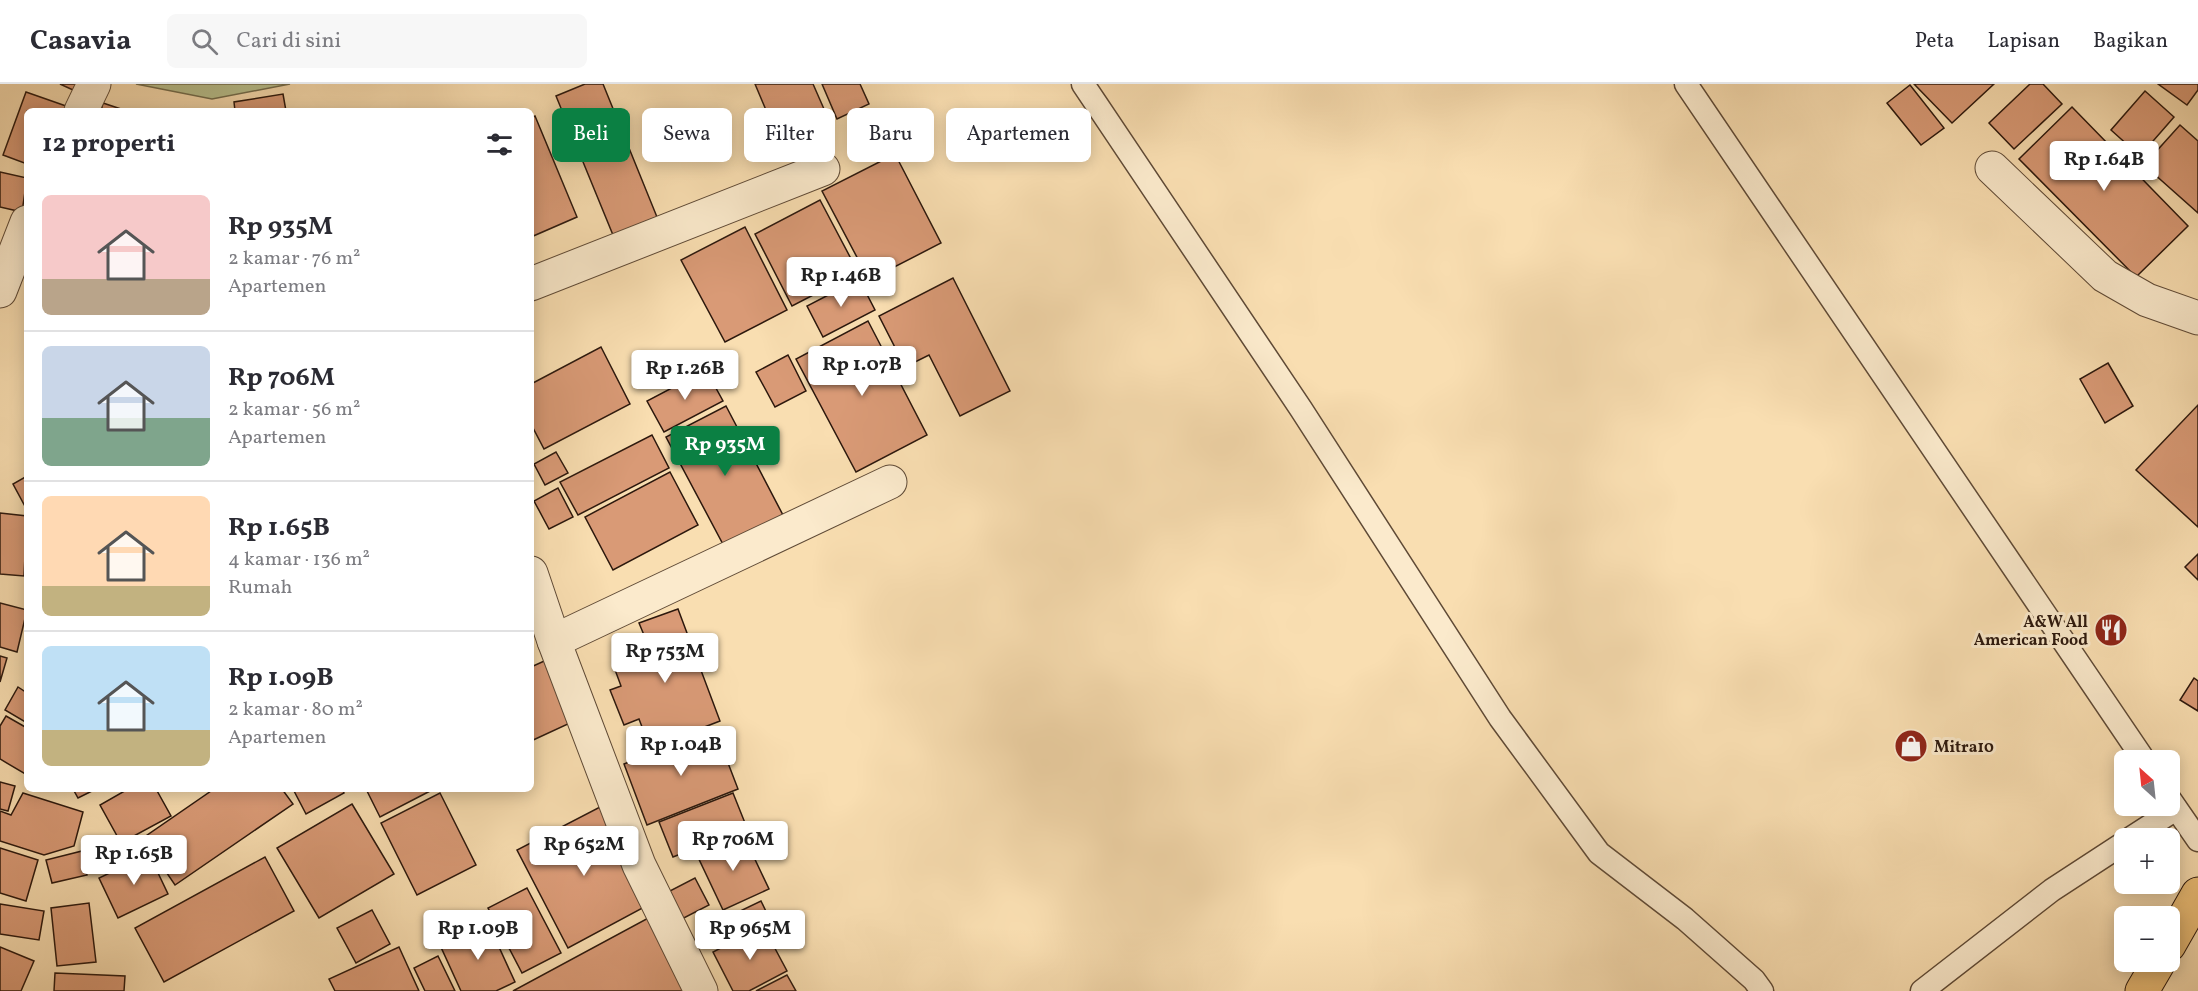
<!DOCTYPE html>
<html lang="id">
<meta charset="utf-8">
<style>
:root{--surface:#fff;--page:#f7f7f7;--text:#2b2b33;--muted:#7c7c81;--line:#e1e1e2;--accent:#0b8043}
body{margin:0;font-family:Vollkorn,serif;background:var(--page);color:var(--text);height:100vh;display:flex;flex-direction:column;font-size:22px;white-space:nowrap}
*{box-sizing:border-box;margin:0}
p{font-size:20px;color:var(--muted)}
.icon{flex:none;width:33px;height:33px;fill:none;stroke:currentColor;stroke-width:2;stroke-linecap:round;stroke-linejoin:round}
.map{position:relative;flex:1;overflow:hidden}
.details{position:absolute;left:24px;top:24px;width:510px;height:684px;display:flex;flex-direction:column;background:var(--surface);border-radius:9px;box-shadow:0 3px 15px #0003}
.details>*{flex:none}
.hud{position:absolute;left:552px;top:24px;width:570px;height:54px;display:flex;gap:12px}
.needle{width:39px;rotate:333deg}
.tools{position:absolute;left:2114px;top:666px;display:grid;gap:12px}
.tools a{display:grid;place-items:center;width:66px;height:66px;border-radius:9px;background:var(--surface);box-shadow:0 3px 15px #0003;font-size:30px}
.price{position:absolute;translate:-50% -51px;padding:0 14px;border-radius:6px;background:#fff;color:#222;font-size:20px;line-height:39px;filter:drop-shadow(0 2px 3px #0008)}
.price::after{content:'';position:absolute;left:50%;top:36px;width:18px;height:14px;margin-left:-9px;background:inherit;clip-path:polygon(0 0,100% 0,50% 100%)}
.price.active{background:var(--accent);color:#fff}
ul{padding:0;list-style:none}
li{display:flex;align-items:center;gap:18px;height:150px;padding:0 18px}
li+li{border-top:2px solid var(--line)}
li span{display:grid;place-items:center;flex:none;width:168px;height:120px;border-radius:9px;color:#555}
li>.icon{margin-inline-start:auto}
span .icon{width:72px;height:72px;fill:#fffc;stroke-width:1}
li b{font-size:26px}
h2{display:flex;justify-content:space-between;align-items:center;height:72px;padding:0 18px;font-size:26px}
.chip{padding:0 21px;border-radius:9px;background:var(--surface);box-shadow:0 3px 15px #0003;font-size:21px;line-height:54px}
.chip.active{background:var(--accent);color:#fff}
header{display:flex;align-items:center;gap:36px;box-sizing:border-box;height:84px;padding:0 30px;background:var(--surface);border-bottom:2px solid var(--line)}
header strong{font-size:28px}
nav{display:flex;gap:33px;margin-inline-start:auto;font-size:21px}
.search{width:420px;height:54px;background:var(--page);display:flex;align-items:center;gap:15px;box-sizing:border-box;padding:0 21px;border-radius:9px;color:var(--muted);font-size:22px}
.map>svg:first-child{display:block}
</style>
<header>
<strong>Casavia</strong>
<div class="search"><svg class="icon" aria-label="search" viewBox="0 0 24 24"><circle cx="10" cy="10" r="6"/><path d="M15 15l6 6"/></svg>Cari di sini</div>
<nav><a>Peta</a><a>Lapisan</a><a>Bagikan</a></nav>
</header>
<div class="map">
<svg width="2198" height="907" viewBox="0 0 2198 907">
<rect width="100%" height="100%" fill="#f9deb1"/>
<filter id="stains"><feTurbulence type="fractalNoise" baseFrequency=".00333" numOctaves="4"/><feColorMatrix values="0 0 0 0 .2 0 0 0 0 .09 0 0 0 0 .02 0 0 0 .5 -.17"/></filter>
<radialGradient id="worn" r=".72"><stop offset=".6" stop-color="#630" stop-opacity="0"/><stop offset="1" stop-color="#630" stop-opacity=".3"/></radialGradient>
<path fill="#b8c290" stroke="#726d4e" stroke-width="1.5" d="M 136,0 L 290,0 L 212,15 Z"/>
<g fill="#d99a76" stroke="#2c180d" stroke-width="1.5">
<path d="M 60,0 L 76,0 L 73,6 Z"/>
<path d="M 585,0 L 603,0 L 657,133 L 613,151 L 556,12 Z"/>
<path d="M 755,0 L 813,0 L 824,25 L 774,45 Z"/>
<path d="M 822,0 L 860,0 L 869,20 L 837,35 Z"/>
<path d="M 1914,0 L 1994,0 L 1952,39 Z"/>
<path d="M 2030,0 L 2043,0 L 2062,20 L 2014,65 L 1989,39 Z"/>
<path d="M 2158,0 L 2198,0 L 2198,6 L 2187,21 Z"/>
<path d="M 1910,1 L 1944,44 L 1921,61 L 1887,19 Z"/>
<path d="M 2145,7 L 2174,33 L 2140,72 L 2111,46 Z"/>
<path d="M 26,8 L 66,22 L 64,27 L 27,27 L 27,80 L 3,71 Z"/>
<path d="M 283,10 L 286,27 L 235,27 L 234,18 Z"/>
<path d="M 103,19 L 127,27 L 101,27 Z"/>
<path d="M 2072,23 L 2188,142 L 2136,193 L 2019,75 Z"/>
<path d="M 535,32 L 577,133 L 531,153 L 531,34 Z"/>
<path d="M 2180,41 L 2198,57 L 2198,129 L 2144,81 Z"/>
<path d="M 895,70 L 941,159 L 869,196 L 822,107 Z"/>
<path d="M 0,88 L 27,94 L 22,128 L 0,123 Z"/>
<path d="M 820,116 L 858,188 L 792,222 L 755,150 Z"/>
<path d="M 745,143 L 787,226 L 725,258 L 681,176 Z"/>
<path d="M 953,194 L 1010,307 L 960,332 L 929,271 L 905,283 L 879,232 Z"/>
<path d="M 859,195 L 875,226 L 823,253 L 807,222 Z"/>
<path d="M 868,237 L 927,351 L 856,388 L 796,275 Z"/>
<path d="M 601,263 L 630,320 L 544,365 L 531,340 L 531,300 Z"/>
<path d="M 788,271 L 806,307 L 775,323 L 756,288 Z"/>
<path d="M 2108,279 L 2133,322 L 2105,339 L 2080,295 Z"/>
<path d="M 706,286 L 723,317 L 664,348 L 647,317 Z"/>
<path d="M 2198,321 L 2198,443 L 2136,386 Z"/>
<path d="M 726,322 L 784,433 L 725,464 L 666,353 Z"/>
<path d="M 652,351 L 669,384 L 578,431 L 560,398 Z"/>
<path d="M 556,368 L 568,389 L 545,401 L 534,380 Z"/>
<path d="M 670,388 L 698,441 L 613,486 L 585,433 Z"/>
<path d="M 27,392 L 27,426 L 13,400 Z"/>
<path d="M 558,404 L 573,433 L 549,445 L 534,417 Z"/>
<path d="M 0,429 L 27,432 L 24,492 L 0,490 Z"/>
<path d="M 2198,470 L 2198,496 L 2185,483 Z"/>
<path d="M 0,519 L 27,526 L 17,568 L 0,563 Z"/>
<path d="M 678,525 L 720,637 L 650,664 L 639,635 L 624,641 L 610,606 L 621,602 L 614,583 L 651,568 L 639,539 Z"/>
<path d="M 0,572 L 7,574 L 0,598 Z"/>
<path d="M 553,573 L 581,634 L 531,657 L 531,583 Z"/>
<path d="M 2194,594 L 2198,597 L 2198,627 L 2180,616 Z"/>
<path d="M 18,603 L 27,609 L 27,639 L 5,626 Z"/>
<path d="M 6,632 L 27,644 L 27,691 L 0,675 L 0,642 Z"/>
<path d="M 715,645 L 738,705 L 647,741 L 624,680 Z"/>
<path d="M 0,698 L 15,702 L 8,727 L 0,725 Z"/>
<path d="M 73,705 L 96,705 L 78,714 Z"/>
<path d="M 128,705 L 156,705 L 171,732 L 121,759 L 100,721 Z"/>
<path d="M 214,705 L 282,705 L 293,720 L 175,801 L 143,754 Z"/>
<path d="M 293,705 L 342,705 L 344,709 L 306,730 Z"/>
<path d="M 366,705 L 434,705 L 380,733 Z"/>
<path d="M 23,709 L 83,728 L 74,762 L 44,771 L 0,757 L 0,727 L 11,731 Z"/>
<path d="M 440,709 L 476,781 L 417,811 L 381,739 Z"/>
<path d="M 733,709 L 747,744 L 673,773 L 659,738 Z"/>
<path d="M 352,720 L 394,790 L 319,834 L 277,764 Z"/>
<path d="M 600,723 L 650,820 L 568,864 L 517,766 Z"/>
<path d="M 743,750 L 769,805 L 723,826 L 697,771 Z"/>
<path d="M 0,764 L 38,776 L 26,817 L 0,809 Z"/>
<path d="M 82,767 L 87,791 L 52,799 L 46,776 Z"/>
<path d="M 149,770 L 168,810 L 118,834 L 99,794 Z"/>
<path d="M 265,773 L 294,827 L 164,898 L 135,844 Z"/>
<path d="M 695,794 L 709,821 L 678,837 L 664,810 Z"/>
<path d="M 527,804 L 561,869 L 522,889 L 488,824 Z"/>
<path d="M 761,817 L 770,836 L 748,847 L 738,828 Z"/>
<path d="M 89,819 L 96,878 L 57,882 L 51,824 Z"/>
<path d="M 0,820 L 44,827 L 39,856 L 0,850 Z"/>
<path d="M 372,826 L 390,860 L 356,879 L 337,844 Z"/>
<path d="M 734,828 L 744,849 L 722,861 L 711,839 Z"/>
<path d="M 652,832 L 693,907 L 513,907 Z"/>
<path d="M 488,839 L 515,898 L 496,907 L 461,907 L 440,861 Z"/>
<path d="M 763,842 L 787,887 L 749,907 L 733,907 L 713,868 Z"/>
<path d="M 0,863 L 34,877 L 21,907 L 0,907 Z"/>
<path d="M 399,863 L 419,907 L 335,907 L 329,895 Z"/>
<path d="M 438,872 L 455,907 L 425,907 L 414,884 Z"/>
<path d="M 55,889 L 125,892 L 124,907 L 54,907 Z"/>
<path d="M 787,891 L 796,907 L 756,907 Z"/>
</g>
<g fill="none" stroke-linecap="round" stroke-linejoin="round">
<defs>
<g id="service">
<path d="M 1083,0 L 1301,325 L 1500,634 L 1599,769 L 1685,835 L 1754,896 L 1762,907"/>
<path d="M 1686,0 L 2144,676"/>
<path d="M 2169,714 L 2198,756"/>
<path d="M 2131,754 L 2176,725"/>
<path d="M 1922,907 L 2052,806 L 2124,759"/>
</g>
<g id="minor">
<path d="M 81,27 L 94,0"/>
<path d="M 1992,84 L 2105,192 L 2147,216 L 2198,234"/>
<path d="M 531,200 L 823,85"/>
<path d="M 0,207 L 27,138"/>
<path d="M 531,489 L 554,557 L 639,781 L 701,907"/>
<path d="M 554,557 L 890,398"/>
</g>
<g id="primary">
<path d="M 2169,861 L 2198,810"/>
<path d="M 2142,907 L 2159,878"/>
</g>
</defs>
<use href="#service" stroke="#5f4a36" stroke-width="25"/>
<use href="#minor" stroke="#5f4a36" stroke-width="35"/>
<use href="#primary" stroke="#2c180d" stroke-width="35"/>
<use href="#service" stroke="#fbeacc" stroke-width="22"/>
<use href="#minor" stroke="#fbeacc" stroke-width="33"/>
<use href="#primary" stroke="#ecbf78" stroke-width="33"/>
</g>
<defs>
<symbol id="restaurant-disc" viewBox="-11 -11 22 22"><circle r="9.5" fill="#8f2418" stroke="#fbeacc"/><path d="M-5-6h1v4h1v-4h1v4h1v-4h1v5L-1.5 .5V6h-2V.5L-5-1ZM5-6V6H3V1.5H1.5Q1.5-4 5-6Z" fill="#fff"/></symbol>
<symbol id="shop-disc" viewBox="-11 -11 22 22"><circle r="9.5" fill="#8f2418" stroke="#fbeacc"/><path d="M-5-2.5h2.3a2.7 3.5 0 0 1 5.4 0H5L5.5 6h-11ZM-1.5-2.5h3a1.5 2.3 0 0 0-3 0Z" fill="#fff"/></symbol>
</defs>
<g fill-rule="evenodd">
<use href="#restaurant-disc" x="2092" y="527" width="38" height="38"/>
<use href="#shop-disc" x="1892" y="643" width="38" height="38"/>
</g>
<g text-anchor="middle" stroke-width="6" stroke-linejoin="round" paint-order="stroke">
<g font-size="16" font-weight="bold" fill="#2c180d" stroke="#fbeacc" text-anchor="end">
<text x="2088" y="543">A&amp;W All<tspan x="2088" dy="18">American Food</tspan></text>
<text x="1934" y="668" text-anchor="start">Mitra10</text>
</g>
</g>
<rect width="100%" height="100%" filter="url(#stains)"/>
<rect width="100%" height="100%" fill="url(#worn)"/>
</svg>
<div class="tools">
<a><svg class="needle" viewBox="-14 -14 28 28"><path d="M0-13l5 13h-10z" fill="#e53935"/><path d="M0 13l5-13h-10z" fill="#7c7c81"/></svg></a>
<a>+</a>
<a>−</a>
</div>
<b class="price" style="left:2104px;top:108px">Rp 1.64B</b>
<b class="price" style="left:841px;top:224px">Rp 1.46B</b>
<b class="price" style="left:862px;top:313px">Rp 1.07B</b>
<b class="price" style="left:685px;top:317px">Rp 1.26B</b>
<b class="price active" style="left:725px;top:393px">Rp 935M</b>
<b class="price" style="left:665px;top:600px">Rp 753M</b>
<b class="price" style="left:681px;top:693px">Rp 1.04B</b>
<b class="price" style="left:733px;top:788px">Rp 706M</b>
<b class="price" style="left:584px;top:793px">Rp 652M</b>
<b class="price" style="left:134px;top:802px">Rp 1.65B</b>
<b class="price" style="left:478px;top:877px">Rp 1.09B</b>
<b class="price" style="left:750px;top:877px">Rp 965M</b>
<div class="hud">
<a class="chip active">Beli</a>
<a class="chip">Sewa</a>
<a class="chip">Filter</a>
<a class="chip">Baru</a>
<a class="chip">Apartemen</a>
</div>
<section class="details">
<h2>12 properti<svg class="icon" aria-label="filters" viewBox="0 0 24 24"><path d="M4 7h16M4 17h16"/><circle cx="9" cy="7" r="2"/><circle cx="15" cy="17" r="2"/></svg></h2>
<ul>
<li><span style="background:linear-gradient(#f6c9c9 70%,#b9a48a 0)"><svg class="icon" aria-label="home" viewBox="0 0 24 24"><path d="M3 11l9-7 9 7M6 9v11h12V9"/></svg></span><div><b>Rp 935M</b><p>2 kamar · 76 m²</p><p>Apartemen</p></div></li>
<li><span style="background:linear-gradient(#c9d6e8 60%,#7fa58c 0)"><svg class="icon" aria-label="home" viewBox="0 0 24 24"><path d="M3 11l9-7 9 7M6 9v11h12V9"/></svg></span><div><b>Rp 706M</b><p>2 kamar · 56 m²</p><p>Apartemen</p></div></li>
<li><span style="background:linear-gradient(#ffd9b3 75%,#c2b280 0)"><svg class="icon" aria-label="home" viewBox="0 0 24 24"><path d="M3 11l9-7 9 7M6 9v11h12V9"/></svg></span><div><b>Rp 1.65B</b><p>4 kamar · 136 m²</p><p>Rumah</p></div></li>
<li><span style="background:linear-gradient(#bfe0f5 70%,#c2b280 0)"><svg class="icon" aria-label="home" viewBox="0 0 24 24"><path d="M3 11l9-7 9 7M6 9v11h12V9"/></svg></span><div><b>Rp 1.09B</b><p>2 kamar · 80 m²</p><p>Apartemen</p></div></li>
</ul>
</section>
</div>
